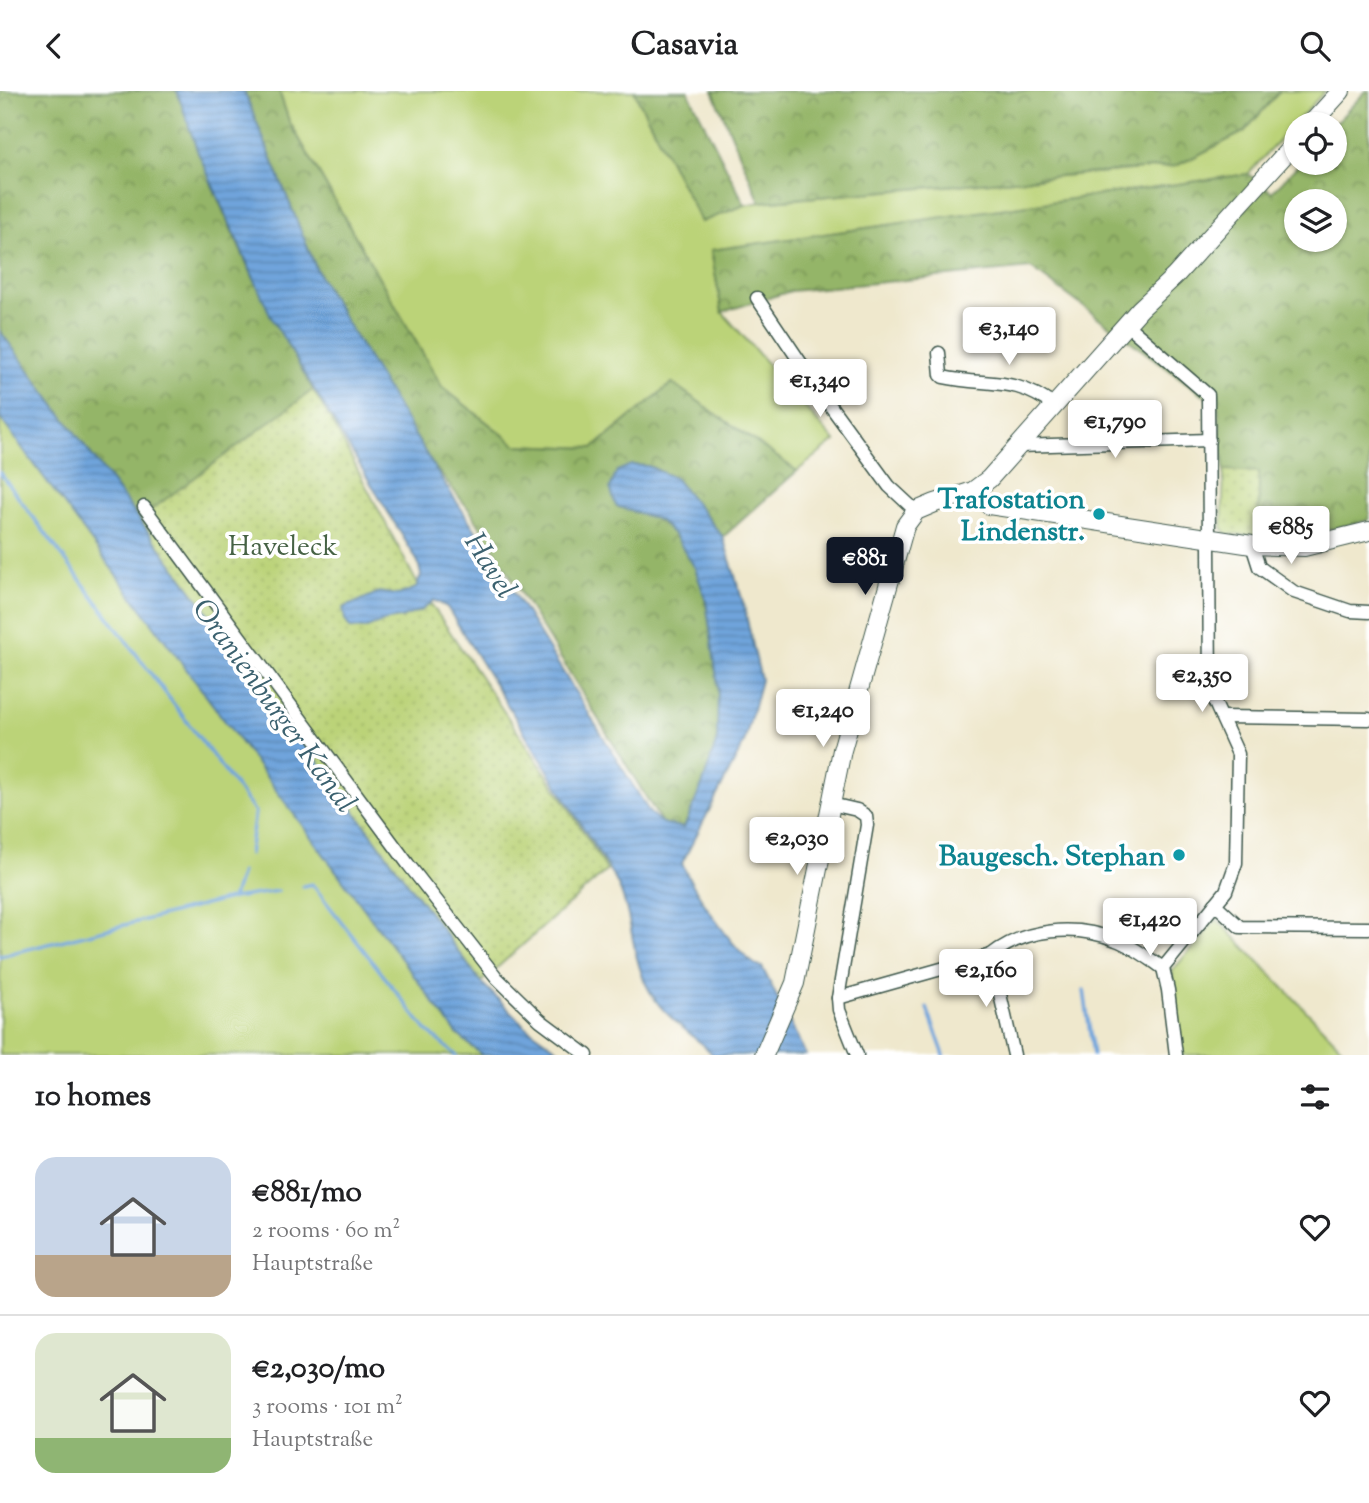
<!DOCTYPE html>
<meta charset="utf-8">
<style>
:root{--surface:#fff;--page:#f6f6f6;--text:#202124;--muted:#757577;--line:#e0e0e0;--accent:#111827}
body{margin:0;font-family:"Sorts Mill Goudy",serif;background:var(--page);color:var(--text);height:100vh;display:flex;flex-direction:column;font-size:26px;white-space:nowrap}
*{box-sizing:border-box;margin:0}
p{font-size:23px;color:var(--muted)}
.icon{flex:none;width:38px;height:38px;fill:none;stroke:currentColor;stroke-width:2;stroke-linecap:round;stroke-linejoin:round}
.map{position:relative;height:964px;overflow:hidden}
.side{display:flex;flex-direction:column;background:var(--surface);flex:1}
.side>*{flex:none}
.buttons{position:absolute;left:1284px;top:21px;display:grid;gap:14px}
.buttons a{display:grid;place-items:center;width:63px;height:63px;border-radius:50%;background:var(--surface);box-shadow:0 2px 5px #0004;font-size:35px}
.price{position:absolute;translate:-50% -60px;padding:0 16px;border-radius:7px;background:#fff;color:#222;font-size:23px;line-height:46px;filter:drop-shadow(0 2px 4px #0008)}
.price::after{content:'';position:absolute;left:50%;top:42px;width:21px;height:16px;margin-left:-10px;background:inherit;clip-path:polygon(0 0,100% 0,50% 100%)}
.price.active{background:var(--accent);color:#fff}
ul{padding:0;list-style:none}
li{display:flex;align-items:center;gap:21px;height:175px;padding:0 35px}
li+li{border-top:2px solid var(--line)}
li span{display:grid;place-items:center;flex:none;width:196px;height:140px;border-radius:21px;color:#555}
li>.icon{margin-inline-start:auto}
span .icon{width:84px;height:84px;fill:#fffc;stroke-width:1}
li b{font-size:30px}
h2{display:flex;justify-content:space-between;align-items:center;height:84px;padding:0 35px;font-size:30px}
header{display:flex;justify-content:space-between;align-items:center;height:91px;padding:0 35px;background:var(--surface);font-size:32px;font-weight:700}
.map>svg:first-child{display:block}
</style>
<header><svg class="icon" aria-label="back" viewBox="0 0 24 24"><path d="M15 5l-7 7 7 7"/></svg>Casavia<svg class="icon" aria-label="search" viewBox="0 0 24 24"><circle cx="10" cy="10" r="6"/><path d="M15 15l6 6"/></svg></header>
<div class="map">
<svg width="1369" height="964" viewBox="0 0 1369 964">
<defs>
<pattern id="forest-crowns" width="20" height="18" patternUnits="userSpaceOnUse" patternTransform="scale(1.75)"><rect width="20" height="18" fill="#94b568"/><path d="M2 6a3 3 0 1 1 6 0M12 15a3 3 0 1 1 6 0" fill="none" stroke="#789456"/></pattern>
<pattern id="park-dots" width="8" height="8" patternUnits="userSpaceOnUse" patternTransform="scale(1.75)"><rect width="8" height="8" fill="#bbd378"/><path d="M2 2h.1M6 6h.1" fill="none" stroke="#a0b668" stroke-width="1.8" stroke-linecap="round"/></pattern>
<pattern id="water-rules" width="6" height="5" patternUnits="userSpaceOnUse" patternTransform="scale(1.75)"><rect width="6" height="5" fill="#6fa4dc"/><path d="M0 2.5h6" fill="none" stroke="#5b87b3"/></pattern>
</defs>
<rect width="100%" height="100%" fill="#fff"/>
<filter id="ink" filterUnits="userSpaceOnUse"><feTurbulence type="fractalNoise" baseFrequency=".0143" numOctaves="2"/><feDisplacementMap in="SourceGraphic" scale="14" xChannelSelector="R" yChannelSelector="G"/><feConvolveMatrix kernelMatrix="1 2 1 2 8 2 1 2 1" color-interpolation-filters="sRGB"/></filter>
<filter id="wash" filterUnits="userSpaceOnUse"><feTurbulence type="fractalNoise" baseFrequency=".00686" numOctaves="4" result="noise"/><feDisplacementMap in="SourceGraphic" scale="28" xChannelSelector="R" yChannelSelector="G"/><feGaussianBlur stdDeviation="1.57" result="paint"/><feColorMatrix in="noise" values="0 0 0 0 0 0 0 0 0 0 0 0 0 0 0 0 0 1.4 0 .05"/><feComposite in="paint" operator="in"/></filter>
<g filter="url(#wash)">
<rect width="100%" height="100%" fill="#efe8cd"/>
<g fill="#bbd378" stroke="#6d8856" stroke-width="2">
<path d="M 279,0 L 634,0 L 701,131 L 745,114 L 760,111 L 1176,75 L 1244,41 L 1280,0 L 1325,0 L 1248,83 L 711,159 L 722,221 L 835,350 L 797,380 L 672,292 L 593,357 L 516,354 L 442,296 L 289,30 Z"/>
<path d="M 0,327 L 457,942 L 482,964 L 0,964 Z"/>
<path d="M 1217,828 L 1349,964 L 1182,964 L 1172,880 Z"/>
</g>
<g fill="url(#forest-crowns)" stroke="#5a794e" stroke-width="2" fill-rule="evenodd">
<path d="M 0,0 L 177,0 C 212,104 258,204 313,299 L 139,428 L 0,240 Z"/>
<path d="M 244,0 L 279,0 L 289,30 L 442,296 L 516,354 L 593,357 L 672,292 L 797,380 L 723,446 L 675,387 L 649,375 L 631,374 L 616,415 C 630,419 650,422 661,431 C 675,443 688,461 696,478 C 710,512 725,617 716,652 C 709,681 696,709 684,737 L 662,732 L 471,421 L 431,371 L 326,197 L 316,177 Z"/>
<path d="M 634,0 L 688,0 L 745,114 L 701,131 Z"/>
<path d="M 713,0 L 1280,0 L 1244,41 L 1176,75 L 760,111 Z"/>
<path d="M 1366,0 L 1369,0 L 1369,429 L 1302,445 L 1258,445 L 1259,382 L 1224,379 L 1218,315 L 1031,177 L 791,200 L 722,221 L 711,159 L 1248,83 L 1272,101 L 1300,72 L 1335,72 L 1335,33 ZM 1297,110 L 1335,110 L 1335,149 L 1297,149 Z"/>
</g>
<g fill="url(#park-dots)" stroke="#6d8856" stroke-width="2">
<path d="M 313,299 L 334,334 L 417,492 L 563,708 L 607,779 L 481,891 L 139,428 Z"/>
<path d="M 1224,379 L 1259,381 L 1258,445 L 1227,443 L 1222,437 Z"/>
</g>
<g fill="url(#water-rules)" stroke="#477088" stroke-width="2">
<path d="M 177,0 L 244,0 L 316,177 L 326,197 L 437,381 L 509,490 L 510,495 L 650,722 L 662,732 L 684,737 L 703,692 L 717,649 L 718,595 L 706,510 L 695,477 L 676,446 L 659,429 L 616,415 L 610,397 L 617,380 L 631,374 L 648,375 L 675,387 L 723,446 L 743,511 L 761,589 L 744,652 L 682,772 C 689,793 741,873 762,876 L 806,964 L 713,964 C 690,939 662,927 646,893 C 630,859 633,821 615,788 L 447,516 L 434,509 L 422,519 L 401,527 L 388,529 L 364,538 L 350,537 L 345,529 L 343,517 L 379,501 L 398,504 L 416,497 L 421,484 L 418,471 L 272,228 L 197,59 Z"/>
<path d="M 0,240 L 481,891 L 525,935 L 566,964 L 482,964 L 457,943 L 0,327 Z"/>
</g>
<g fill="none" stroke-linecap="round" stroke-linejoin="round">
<g stroke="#6fa4dc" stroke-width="3.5">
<path d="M 0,382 L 255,721 L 249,763"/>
<path d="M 303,795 L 312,793 L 427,940 L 456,964"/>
<path d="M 233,806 L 241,781"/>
<path d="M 0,865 L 233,807 L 278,800"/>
<path d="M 1084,899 L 1093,964"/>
<path d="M 927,917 L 944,964"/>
</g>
</g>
</g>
<g filter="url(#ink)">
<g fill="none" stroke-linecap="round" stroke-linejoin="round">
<defs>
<g id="street">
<path d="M 757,207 L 821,302 L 889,395 L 916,420"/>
<path d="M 1127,234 L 1208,304 L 1210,601 L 1238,663 L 1236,772 L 1226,800 L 1163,877 L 1168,899 L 1176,964"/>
<path d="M 939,262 L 941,284 L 943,286 C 987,296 1014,284 1054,315"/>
<path d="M 1019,355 L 1209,349"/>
<path d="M 144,416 L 408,773 L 497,887 L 540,929 L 587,964"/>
<path d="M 1252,454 L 1259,476 L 1294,501 L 1350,520 L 1369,521"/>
<path d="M 1222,626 L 1369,628"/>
<path d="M 831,713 L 857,719 L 866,725 L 867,734 L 838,907 L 839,919 L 857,964"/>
<path d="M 1215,813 L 1240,836 L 1369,837"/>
<path d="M 991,864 L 1014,964"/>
<path d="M 838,907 L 991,864 C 1025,837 1075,833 1116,849 C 1133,855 1148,867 1163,877"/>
</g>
<g id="secondary">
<path d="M 1311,33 L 1341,0"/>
<path d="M 973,400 L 989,414 L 1252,454 L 1304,456 L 1369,440"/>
<path d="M 764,964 L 795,892 L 842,659 L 905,435 L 916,420 L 935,412 L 973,400 L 989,388 L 1140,218 L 1175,185 L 1297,50"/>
</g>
</defs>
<use href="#street" stroke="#3e574b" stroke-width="15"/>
<use href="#secondary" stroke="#3e574b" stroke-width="20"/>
<use href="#street" stroke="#fff" stroke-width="12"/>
<use href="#secondary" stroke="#fff" stroke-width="18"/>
</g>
</g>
<g fill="#0f9aa8" stroke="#fff" stroke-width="2.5">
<circle cx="1099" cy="423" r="7"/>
<circle cx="1179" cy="764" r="7"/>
</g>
<g text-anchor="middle" stroke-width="7" stroke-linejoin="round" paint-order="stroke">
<g font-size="28" font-weight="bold" fill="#0d838f" stroke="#fff" text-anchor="end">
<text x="1085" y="417">Trafostation<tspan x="1085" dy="32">Lindenstr.</tspan></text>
<text x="1165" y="774">Baugesch. Stephan</text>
</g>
<g font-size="28" fill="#466245" stroke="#fff">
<text x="283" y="464">Haveleck</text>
</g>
<g font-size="30" font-style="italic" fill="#3b616f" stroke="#fff">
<text transform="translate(491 474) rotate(58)" y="10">Havel</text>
<text transform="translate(275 614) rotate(54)" y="10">Oranienburger Kanal</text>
</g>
</g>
</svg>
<div class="buttons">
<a><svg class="icon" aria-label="locate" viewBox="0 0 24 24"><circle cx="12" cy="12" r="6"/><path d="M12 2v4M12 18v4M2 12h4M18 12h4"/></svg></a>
<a><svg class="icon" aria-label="layers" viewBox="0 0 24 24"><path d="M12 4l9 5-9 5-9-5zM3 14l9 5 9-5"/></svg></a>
</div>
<b class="price" style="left:1009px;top:276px">€3,140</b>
<b class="price" style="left:820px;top:328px">€1,340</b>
<b class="price" style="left:1115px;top:369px">€1,790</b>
<b class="price" style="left:1291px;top:475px">€885</b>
<b class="price active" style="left:865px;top:506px">€881</b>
<b class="price" style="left:1202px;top:623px">€2,350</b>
<b class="price" style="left:823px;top:658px">€1,240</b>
<b class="price" style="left:797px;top:786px">€2,030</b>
<b class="price" style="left:1150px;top:867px">€1,420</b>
<b class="price" style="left:986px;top:918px">€2,160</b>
</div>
<section class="side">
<h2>10 homes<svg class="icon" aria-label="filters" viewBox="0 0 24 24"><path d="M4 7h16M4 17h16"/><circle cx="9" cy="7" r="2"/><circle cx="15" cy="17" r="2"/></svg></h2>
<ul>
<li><span style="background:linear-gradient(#c9d6e8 70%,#b9a48a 0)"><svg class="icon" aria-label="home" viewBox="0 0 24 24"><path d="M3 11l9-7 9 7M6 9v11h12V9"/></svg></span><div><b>€881/mo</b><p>2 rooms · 60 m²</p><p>Hauptstraße</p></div><svg class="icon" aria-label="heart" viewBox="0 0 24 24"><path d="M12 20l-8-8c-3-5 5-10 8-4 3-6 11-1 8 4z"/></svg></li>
<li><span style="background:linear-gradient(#dfe7d0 75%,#8fb573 0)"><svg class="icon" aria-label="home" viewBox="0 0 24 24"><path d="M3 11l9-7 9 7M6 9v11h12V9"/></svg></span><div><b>€2,030/mo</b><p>3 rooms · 101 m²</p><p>Hauptstraße</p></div><svg class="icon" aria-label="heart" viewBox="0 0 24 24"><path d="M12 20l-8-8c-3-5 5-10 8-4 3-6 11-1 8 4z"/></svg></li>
</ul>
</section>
